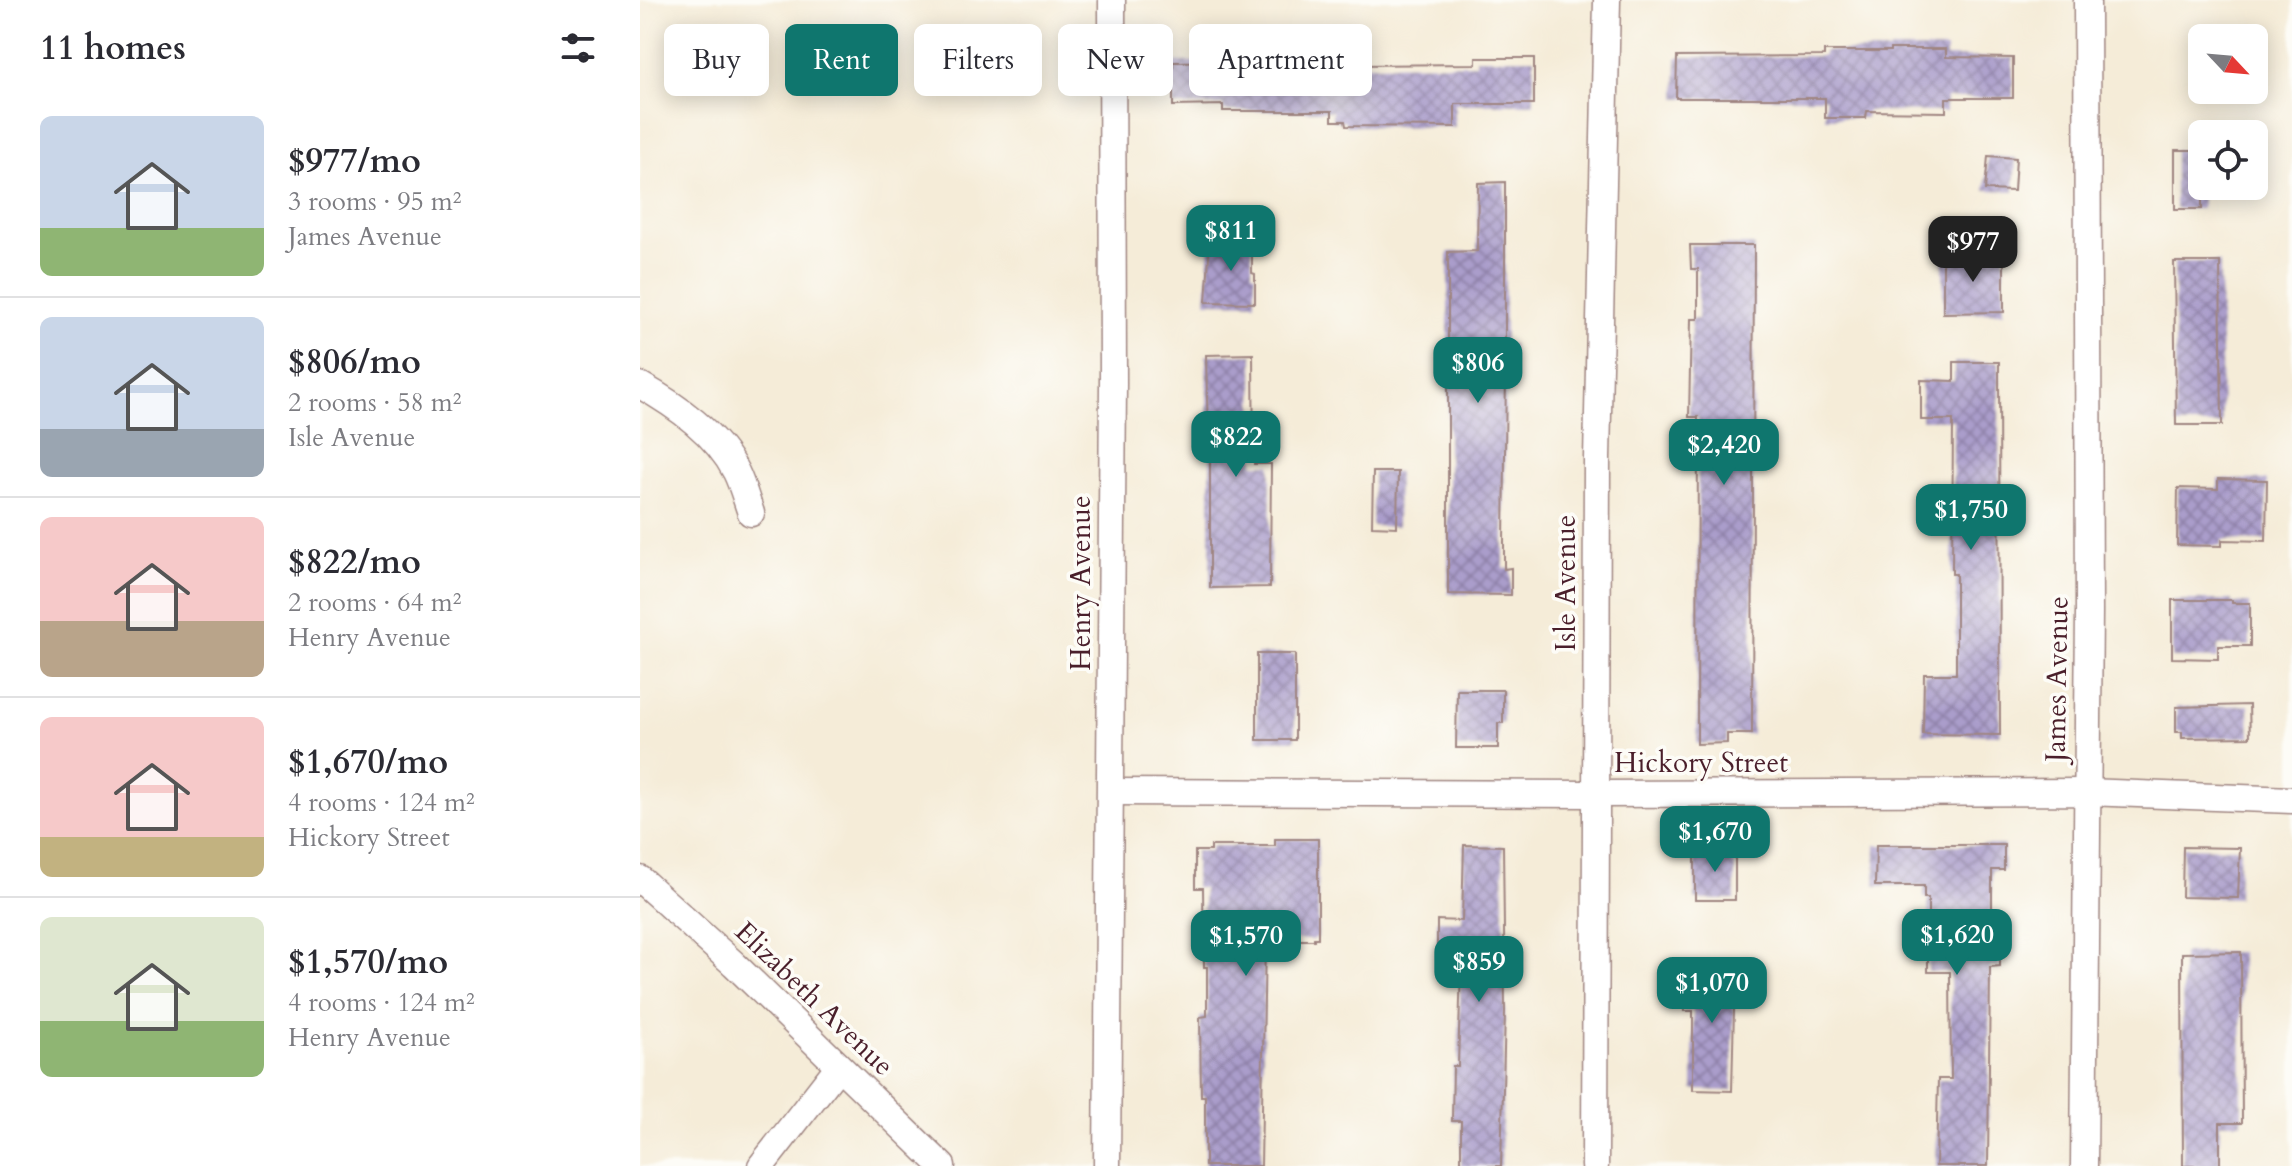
<!DOCTYPE html>
<meta charset="utf-8">
<style>
:root{--surface:#fff;--page:#f7f7f7;--text:#2b2b33;--muted:#7c7c81;--line:#e1e1e2;--accent:#0f766e}
body{margin:0;font-family:Cardo,serif;background:var(--page);color:var(--text);height:100vh;display:flex;flex-direction:column;font-size:30px;white-space:nowrap}
*{box-sizing:border-box;margin:0}
p{font-size:26px;color:var(--muted)}
.icon{flex:none;width:44px;height:44px;fill:none;stroke:currentColor;stroke-width:2;stroke-linecap:round;stroke-linejoin:round}
.map{position:relative;flex:1;overflow:hidden}
.side{display:flex;flex-direction:column;background:var(--surface);width:640px}
.side>*{flex:none}
.hud{position:absolute;left:24px;top:24px;width:760px;height:72px;display:flex;gap:16px}
.needle{width:52px;rotate:116deg}
.fabs{position:absolute;left:1548px;top:24px;display:grid;gap:16px}
.fabs a{display:grid;place-items:center;width:80px;height:80px;border-radius:12px;background:var(--surface);box-shadow:0 4px 20px #0003;font-size:40px}
.price{position:absolute;translate:-50% -68px;padding:0 18px;border-radius:16px;background:var(--accent);color:#fff;font-size:26px;line-height:52px;filter:drop-shadow(0 2px 4px #0008)}
.price::after{content:'';position:absolute;left:50%;top:48px;width:24px;height:18px;margin-left:-12px;background:inherit;clip-path:polygon(0 0,100% 0,50% 100%)}
.price.selected{background:#222;color:#fff}
ul{padding:0;list-style:none}
li{display:flex;align-items:center;gap:24px;height:200px;padding:0 40px}
li+li{border-top:2px solid var(--line)}
li span{display:grid;place-items:center;flex:none;width:224px;height:160px;border-radius:12px;color:#555}
li>.icon{margin-inline-start:auto}
span .icon{width:96px;height:96px;fill:#fffc;stroke-width:1}
li b{font-size:34px}
h2{display:flex;justify-content:space-between;align-items:center;height:96px;padding:0 40px;font-size:34px}
.pill{padding:0 28px;border-radius:12px;background:var(--surface);box-shadow:0 4px 20px #0003;font-size:28px;line-height:72px}
.pill.selected{background:var(--accent);color:#fff}
main{display:flex;flex:1;min-height:0}
.map>svg:first-child{display:block}
</style>
<main>
<section class="side">
<h2>11 homes<svg class="icon" aria-label="filters" viewBox="0 0 24 24"><path d="M4 7h16M4 17h16"/><circle cx="9" cy="7" r="2"/><circle cx="15" cy="17" r="2"/></svg></h2>
<ul>
<li><span style="background:linear-gradient(#c9d6e8 70%,#8fb573 0)"><svg class="icon" aria-label="home" viewBox="0 0 24 24"><path d="M3 11l9-7 9 7M6 9v11h12V9"/></svg></span><div><b>$977/mo</b><p>3 rooms · 95 m²</p><p>James Avenue</p></div></li>
<li><span style="background:linear-gradient(#c9d6e8 70%,#9aa5b1 0)"><svg class="icon" aria-label="home" viewBox="0 0 24 24"><path d="M3 11l9-7 9 7M6 9v11h12V9"/></svg></span><div><b>$806/mo</b><p>2 rooms · 58 m²</p><p>Isle Avenue</p></div></li>
<li><span style="background:linear-gradient(#f6c9c9 65%,#b9a48a 0)"><svg class="icon" aria-label="home" viewBox="0 0 24 24"><path d="M3 11l9-7 9 7M6 9v11h12V9"/></svg></span><div><b>$822/mo</b><p>2 rooms · 64 m²</p><p>Henry Avenue</p></div></li>
<li><span style="background:linear-gradient(#f6c9c9 75%,#c2b280 0)"><svg class="icon" aria-label="home" viewBox="0 0 24 24"><path d="M3 11l9-7 9 7M6 9v11h12V9"/></svg></span><div><b>$1,670/mo</b><p>4 rooms · 124 m²</p><p>Hickory Street</p></div></li>
<li><span style="background:linear-gradient(#dfe7d0 65%,#8fb573 0)"><svg class="icon" aria-label="home" viewBox="0 0 24 24"><path d="M3 11l9-7 9 7M6 9v11h12V9"/></svg></span><div><b>$1,570/mo</b><p>4 rooms · 124 m²</p><p>Henry Avenue</p></div></li>
</ul>
</section>
<div class="map">
<svg width="1652" height="1166" viewBox="0 0 1652 1166">
<defs>
<pattern id="building-cross-hatch" width="8" height="8" patternUnits="userSpaceOnUse" patternTransform="scale(2)"><rect width="8" height="8" fill="#aa9dcb"/><path d="M0 0l8 8M0 8l8-8" fill="none" stroke="#8c7fa5"/></pattern>
</defs>
<rect width="100%" height="100%" fill="#fdfcf7"/>
<filter id="ink" filterUnits="userSpaceOnUse"><feTurbulence type="fractalNoise" baseFrequency=".0125" numOctaves="2"/><feDisplacementMap in="SourceGraphic" scale="16" xChannelSelector="R" yChannelSelector="G"/><feConvolveMatrix kernelMatrix="1 2 1 2 8 2 1 2 1" color-interpolation-filters="sRGB"/></filter>
<filter id="wash" filterUnits="userSpaceOnUse"><feTurbulence type="fractalNoise" baseFrequency=".006" numOctaves="4" result="noise"/><feDisplacementMap in="SourceGraphic" scale="32" xChannelSelector="R" yChannelSelector="G"/><feGaussianBlur stdDeviation="1.8" result="paint"/><feColorMatrix in="noise" values="0 0 0 0 0 0 0 0 0 0 0 0 0 0 0 0 0 1.4 0 .05"/><feComposite in="paint" operator="in"/></filter>
<g filter="url(#wash)">
<rect width="100%" height="100%" fill="#f5ecd8"/>
<g id="blocks">
<g fill="url(#building-cross-hatch)">
<path d="M 1250,49 L 1306,49 L 1306,57 L 1373,58 L 1373,98 L 1306,98 L 1306,112 L 1227,111 L 1226,118 L 1185,118 L 1185,98 L 1036,98 L 1037,57 L 1184,56 L 1184,51 L 1250,51 Z"/>
<path d="M 836,58 L 894,58 L 894,104 L 815,104 L 815,127 L 706,126 L 705,121 L 692,121 L 692,111 L 583,111 L 583,105 L 533,106 L 533,62 L 592,61 L 592,66 L 836,64 Z"/>
<rect x="1535" y="150" width="27" height="59"/>
<path d="M 1348,156 L 1376,158 L 1374,191 L 1345,190 Z"/>
<path d="M 865,182 L 865,344 L 873,344 L 873,368 L 866,368 L 864,543 L 864,569 L 871,568 L 871,595 L 808,594 L 808,252 L 837,251 L 838,183 Z"/>
<path d="M 570,242 L 612,242 L 612,273 L 615,274 L 615,303 L 566,302 Z"/>
<path d="M 1050,245 L 1114,245 L 1112,734 L 1087,734 L 1087,743 L 1057,744 L 1058,417 L 1049,417 L 1051,319 L 1058,319 L 1058,269 L 1051,269 Z"/>
<path d="M 1303,255 L 1364,255 L 1364,312 L 1303,313 Z"/>
<path d="M 1534,262 L 1580,262 L 1582,425 L 1536,425 Z"/>
<path d="M 613,354 L 614,464 L 631,464 L 630,587 L 570,588 L 570,435 L 568,435 L 566,355 Z"/>
<path d="M 1314,362 L 1359,362 L 1360,735 L 1283,734 L 1284,674 L 1316,674 L 1316,574 L 1312,574 L 1313,420 L 1281,420 L 1281,380 L 1314,381 Z"/>
<path d="M 733,472 L 758,472 L 757,527 L 732,526 Z"/>
<path d="M 1578,479 L 1627,480 L 1626,541 L 1582,540 L 1582,546 L 1537,545 L 1538,488 L 1578,489 Z"/>
<path d="M 1532,600 L 1592,600 L 1592,603 L 1610,603 L 1610,646 L 1578,646 L 1578,659 L 1532,658 Z"/>
<rect x="617" y="654" width="38" height="86"/>
<path d="M 817,690 L 863,690 L 863,723 L 858,723 L 858,748 L 816,748 Z"/>
<path d="M 1609,705 L 1610,737 L 1542,738 L 1542,732 L 1536,732 L 1536,707 Z"/>
<path d="M 635,839 L 678,839 L 678,938 L 674,938 L 674,940 L 625,940 L 621,1166 L 565,1166 L 565,1096 L 561,1096 L 560,1017 L 567,1016 L 567,967 L 564,967 L 563,888 L 555,888 L 555,851 L 571,851 L 571,846 L 635,846 Z"/>
<path d="M 824,845 L 863,846 L 865,1011 L 861,1166 L 821,1166 L 821,1121 L 812,1121 L 813,1066 L 818,1066 L 821,967 L 797,967 L 797,920 L 822,921 Z"/>
<path d="M 1236,845 L 1364,845 L 1364,870 L 1352,870 L 1352,934 L 1360,934 L 1360,966 L 1350,967 L 1348,1166 L 1296,1166 L 1298,1079 L 1311,1079 L 1310,972 L 1288,972 L 1288,898 L 1284,898 L 1284,886 L 1235,886 Z"/>
<path d="M 1543,847 L 1600,848 L 1598,898 L 1542,897 Z"/>
<rect x="1055" y="849" width="40" height="51"/>
<path d="M 1601,952 L 1602,1123 L 1580,1123 L 1580,1166 L 1543,1166 L 1542,953 Z"/>
<path d="M 1046,965 L 1095,967 L 1092,1091 L 1053,1090 L 1053,1011 L 1044,1011 Z"/>
</g>
</g>
</g>
<g filter="url(#ink)">
<use href="#blocks" fill-opacity="0" stroke="#a08682" stroke-width="2"/>
<g fill="none" stroke-linecap="round" stroke-linejoin="round">
<defs>
<g id="street">
<path d="M 0,385 C 37,406 76,433 96,472 C 102,484 106,499 111,513"/>
<path d="M 471,792 L 958,794 L 1447,792 L 1652,800"/>
<path d="M 0,879 L 94,964 L 302,1166"/>
<path d="M 121,1166 L 198,1067"/>
<path d="M 467,1166 L 473,384 L 472,0"/>
<path d="M 955,1166 L 957,459 L 967,0"/>
<path d="M 1444,1166 L 1449,611 L 1447,0"/>
</g>
</defs>
<use href="#street" stroke="#a08682" stroke-width="29"/>
<use href="#street" stroke="#fff" stroke-width="26"/>
</g>
</g>
<g text-anchor="middle" stroke-width="7" stroke-linejoin="round" paint-order="stroke">
<g font-size="28" fill="#4a1f2b" stroke="#fdfcf7">
<text transform="translate(440 583) rotate(-90)" y="10">Henry Avenue</text>
<text transform="translate(925 583) rotate(-90)" y="10">Isle Avenue</text>
<text transform="translate(1416 679) rotate(-89)" y="10">James Avenue</text>
<text x="1061" y="772">Hickory Street</text>
<text transform="translate(175 998) rotate(44)" y="10">Elizabeth Avenue</text>
</g>
</g>
</svg>
<div class="fabs">
<a><svg class="needle" viewBox="-14 -14 28 28"><path d="M0-13l5 13h-10z" fill="#e53935"/><path d="M0 13l5-13h-10z" fill="#7c7c81"/></svg></a>
<a><svg class="icon" aria-label="locate" viewBox="0 0 24 24"><circle cx="12" cy="12" r="6"/><path d="M12 2v4M12 18v4M2 12h4M18 12h4"/></svg></a>
</div>
<b class="price" style="left:591px;top:273px">$811</b>
<b class="price selected" style="left:1333px;top:284px">$977</b>
<b class="price" style="left:838px;top:405px">$806</b>
<b class="price" style="left:596px;top:479px">$822</b>
<b class="price" style="left:1084px;top:487px">$2,420</b>
<b class="price" style="left:1331px;top:552px">$1,750</b>
<b class="price" style="left:1075px;top:874px">$1,670</b>
<b class="price" style="left:1317px;top:977px">$1,620</b>
<b class="price" style="left:606px;top:978px">$1,570</b>
<b class="price" style="left:839px;top:1004px">$859</b>
<b class="price" style="left:1072px;top:1025px">$1,070</b>
<div class="hud">
<a class="pill">Buy</a>
<a class="pill selected">Rent</a>
<a class="pill">Filters</a>
<a class="pill">New</a>
<a class="pill">Apartment</a>
</div>
</div>
</main>
